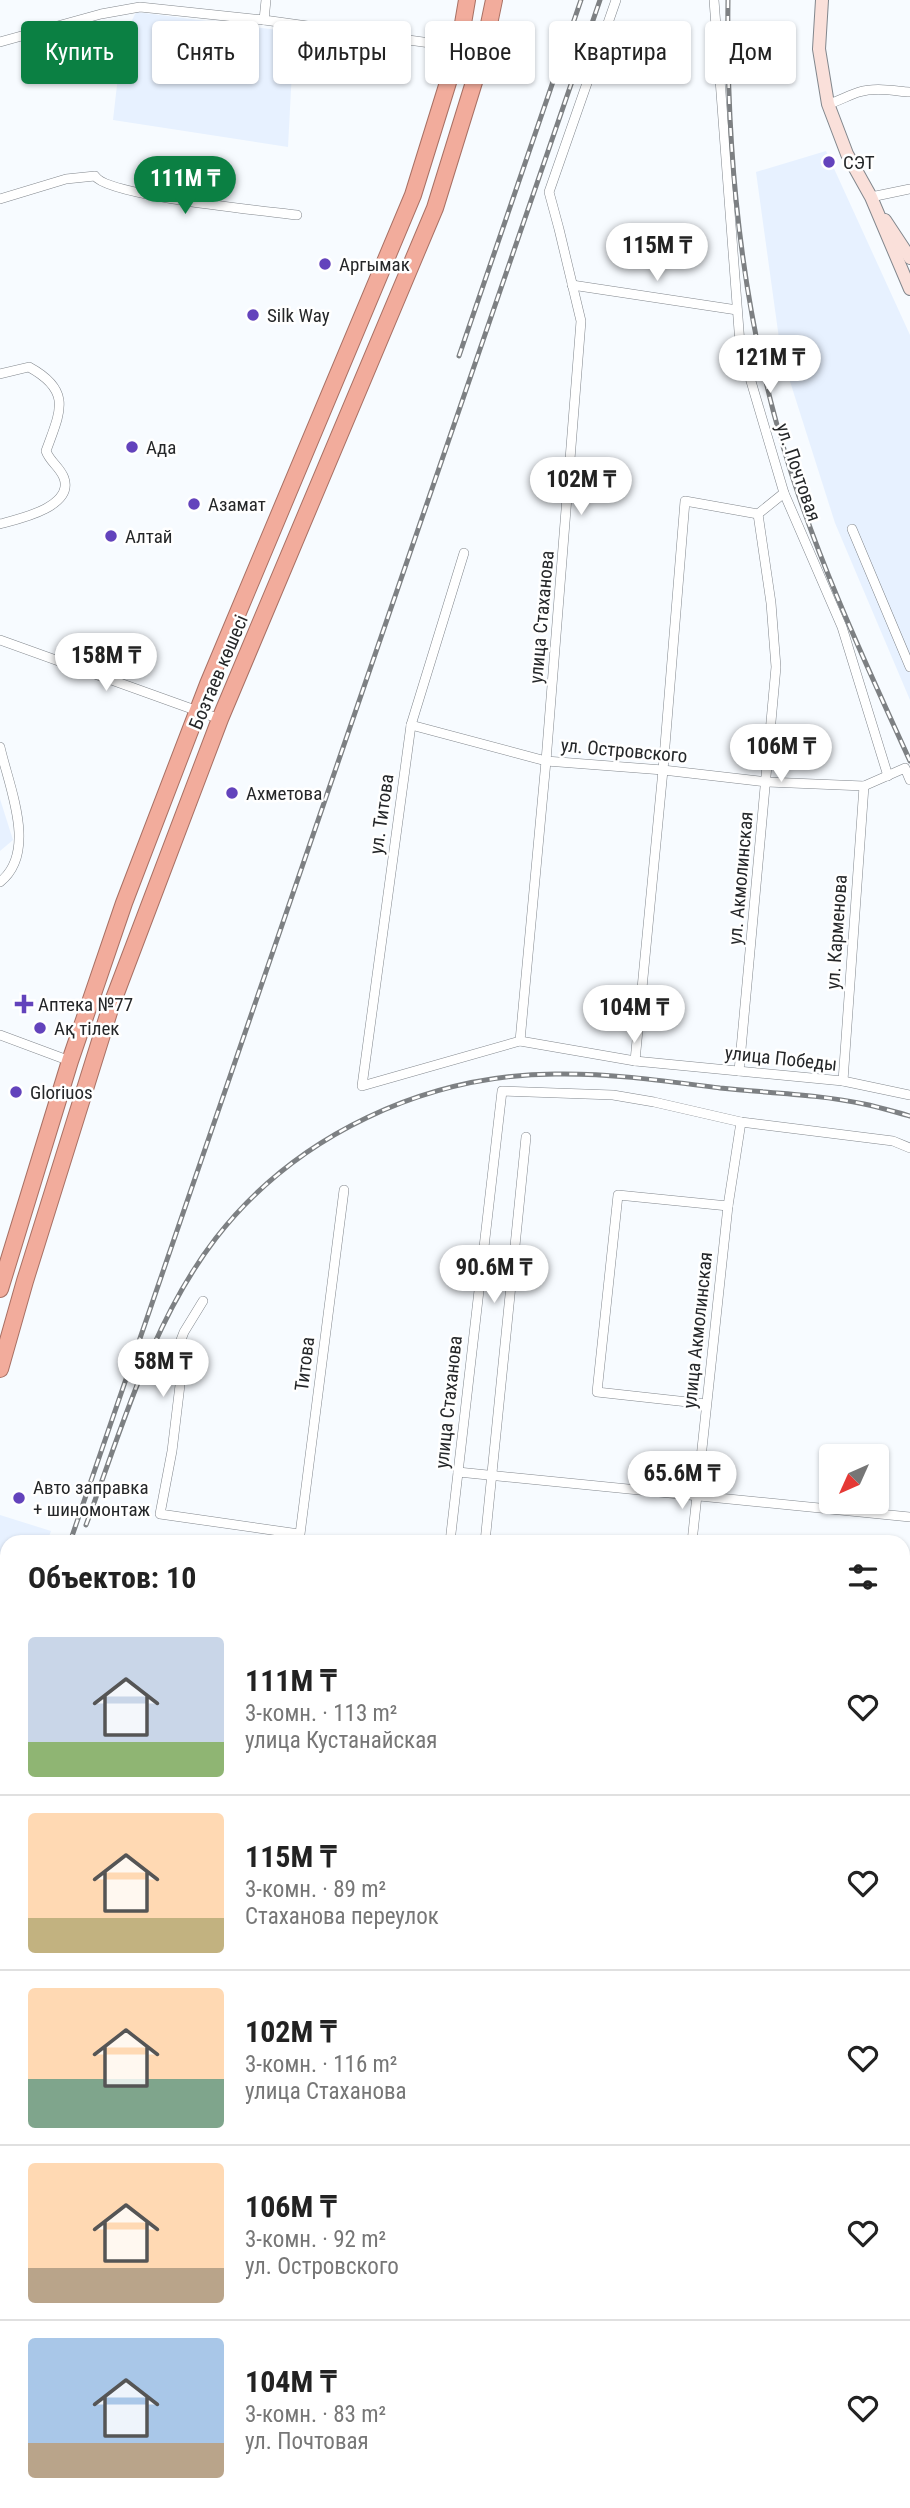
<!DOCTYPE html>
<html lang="ru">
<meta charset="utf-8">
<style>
:root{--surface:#fff;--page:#f2f2f2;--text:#222;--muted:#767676;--line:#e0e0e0;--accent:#0b8043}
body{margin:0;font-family:"Roboto Condensed",sans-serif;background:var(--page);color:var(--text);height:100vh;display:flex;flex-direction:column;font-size:26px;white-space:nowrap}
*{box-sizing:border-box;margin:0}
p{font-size:23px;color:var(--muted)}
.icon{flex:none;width:38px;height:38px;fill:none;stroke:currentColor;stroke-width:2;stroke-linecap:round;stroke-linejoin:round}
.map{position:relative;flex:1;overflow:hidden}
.side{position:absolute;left:0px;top:1535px;width:910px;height:975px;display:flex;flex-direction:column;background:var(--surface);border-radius:21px 21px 0 0;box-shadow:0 2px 5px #0004}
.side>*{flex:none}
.top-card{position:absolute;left:21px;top:21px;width:868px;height:63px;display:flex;gap:14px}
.needle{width:46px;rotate:225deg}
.fabs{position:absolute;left:819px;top:1444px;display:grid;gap:14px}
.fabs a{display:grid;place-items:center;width:70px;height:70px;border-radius:7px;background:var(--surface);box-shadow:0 2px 5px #0004;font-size:35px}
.price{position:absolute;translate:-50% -60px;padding:0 16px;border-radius:24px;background:#fff;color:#222;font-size:23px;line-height:46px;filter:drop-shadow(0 2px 4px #0008)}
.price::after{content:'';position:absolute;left:50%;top:42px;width:21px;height:16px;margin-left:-10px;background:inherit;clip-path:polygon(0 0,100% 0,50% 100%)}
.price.active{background:var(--accent);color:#fff}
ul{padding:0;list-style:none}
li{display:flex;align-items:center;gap:21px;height:175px;padding:0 28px}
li+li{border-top:2px solid var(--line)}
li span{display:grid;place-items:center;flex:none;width:196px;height:140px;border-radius:7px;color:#555}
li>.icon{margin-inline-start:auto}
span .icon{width:84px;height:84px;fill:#fffc;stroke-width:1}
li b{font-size:30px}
h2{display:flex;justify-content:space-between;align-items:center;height:84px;padding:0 28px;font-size:30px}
.chip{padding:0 24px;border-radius:7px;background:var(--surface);box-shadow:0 2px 5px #0004;font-size:24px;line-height:63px}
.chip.active{background:var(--accent);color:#fff}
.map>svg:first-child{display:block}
</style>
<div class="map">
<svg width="910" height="2508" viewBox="0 0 910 2508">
<rect width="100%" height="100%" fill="#f7fbff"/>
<g fill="#e7f1ff">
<path d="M 136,12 L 294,32 L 288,147 L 113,120 L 122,41 Z"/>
<path d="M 826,151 L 910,335 L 910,700 L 835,523 L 781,353 L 756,172 Z"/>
<path d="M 0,799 L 13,840 L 0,851 Z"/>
<path d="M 0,1515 L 51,1531 L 47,1542 L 7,1542 L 7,1657 L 0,1676 Z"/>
</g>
<path fill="#a5e3bb" d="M 385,2503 L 385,2502 L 569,2503 L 569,2508 L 385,2508 Z"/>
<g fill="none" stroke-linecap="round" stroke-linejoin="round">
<defs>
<g id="minor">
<path d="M 266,0 L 264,20 L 459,47 L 483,53"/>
<path d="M 714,0 L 740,344 L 784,493 L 842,627 L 888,776"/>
<path d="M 0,42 L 101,14 L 140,7 L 264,20"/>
<path d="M 828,104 C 839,101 849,95 859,92 C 876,87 894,91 910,92"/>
<path d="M 871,197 L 910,189"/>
<path d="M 0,199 L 66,179 L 95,176 C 107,196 266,211 297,215"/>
<path d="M 572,285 L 737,310"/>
<path d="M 0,374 L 29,367 C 73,391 60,412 46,451 C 50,462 60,467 64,478 C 74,507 19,519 0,524"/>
<path d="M 852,529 L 910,667"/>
<path d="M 464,553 L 411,725 L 362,1086 L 520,1041 L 635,1061 L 843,1081 L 910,1095"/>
<path d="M 0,640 L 220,719"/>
<path d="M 411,725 L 546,761 L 663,770 L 767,782 L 864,786 L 905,768 L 910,780"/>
<path d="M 0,747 C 9,787 38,852 0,882"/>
<path d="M 0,1035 L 70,1061"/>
<path d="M 520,1041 L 546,761 L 581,321 L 559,229 L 549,192 L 616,0"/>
<path d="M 635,1061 L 663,770 L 685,501 L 758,514"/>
<path d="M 739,1071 L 776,667 L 771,603 L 758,514 L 784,493"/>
<path d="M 843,1081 L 864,786"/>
<path d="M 203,1301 L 184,1332 L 179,1345 L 180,1385 L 172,1451 L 160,1514 L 299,1534"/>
<path d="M 706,1404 L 597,1392 L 618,1195 L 728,1206"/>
<path d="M 458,1472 L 910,1517"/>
<path d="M 299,1542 L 344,1190"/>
<path d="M 450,1542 L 502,1091 L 613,1095 L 654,1102 L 741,1122 L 893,1141 L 910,1148"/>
<path d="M 485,1542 L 526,1137"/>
<path d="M 692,1542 L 728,1206 L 741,1122"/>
<path d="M 903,1618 L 910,1618"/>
<path d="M 903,1897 L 910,1897"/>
<path d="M 903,2016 L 910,1950"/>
<path d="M 0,2262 L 7,2260"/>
<path d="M 208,2502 L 212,2508"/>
<path d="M 854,2502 L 864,2508"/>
<path d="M 154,2508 L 164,2502"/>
<path d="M 755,2508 L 758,2502"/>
</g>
<g id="tertiary">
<path d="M 903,2215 L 910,2215"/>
<path d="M 583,2508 L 583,2502"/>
</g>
<g id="secondary">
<path d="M 822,0 L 819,49 L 828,104 L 847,154 L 871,197 L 910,289"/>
<path d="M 885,220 L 910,258"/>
</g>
<g id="trunk">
<path d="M 0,1289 L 70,1061 L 124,903 L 208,684 L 413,195 L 459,47 L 467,0"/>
<path d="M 0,1369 L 25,1281 L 110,1009 L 220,719 L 435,208 L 483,53 L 494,0"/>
</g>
</defs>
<use href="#minor" stroke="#82878d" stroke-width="10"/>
<use href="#tertiary" stroke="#82878d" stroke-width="14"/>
<use href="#secondary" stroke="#82878d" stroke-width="14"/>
<use href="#trunk" stroke="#a87064" stroke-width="18"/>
<use href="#minor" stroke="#fff" stroke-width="9"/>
<use href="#tertiary" stroke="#fff" stroke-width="12"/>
<use href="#secondary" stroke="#fae0da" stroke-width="12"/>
<use href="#trunk" stroke="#f2ac9c" stroke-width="16"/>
<defs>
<g id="rail">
<path d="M 728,0 C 726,151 740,301 783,446 C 815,555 863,658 910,761"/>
<path d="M 459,356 L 581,0"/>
<path d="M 86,1525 C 122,1428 152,1321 216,1238 C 296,1135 425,1075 555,1074 C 610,1073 666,1081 720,1088 C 767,1093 817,1094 864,1104 C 879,1107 895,1112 910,1116"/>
<path d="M 70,1542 L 600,0"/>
<path d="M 0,1741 L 7,1721"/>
<path d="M 0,1763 L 7,1743"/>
</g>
</defs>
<use href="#rail" stroke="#7d8083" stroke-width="5"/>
<use href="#rail" stroke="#fff" stroke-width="2.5" stroke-dasharray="8" stroke-linecap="butt"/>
</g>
<g fill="#6343bc" stroke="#fff" stroke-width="2.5">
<circle cx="829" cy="162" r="7"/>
<circle cx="325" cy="264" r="7"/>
<circle cx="253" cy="315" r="7"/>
<circle cx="132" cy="447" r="7"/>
<circle cx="194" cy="504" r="7"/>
<circle cx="111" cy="536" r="7"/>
<circle cx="232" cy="793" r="7"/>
<path d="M20.5 993.5h7v7h7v7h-7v7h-7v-7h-7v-7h7z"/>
<circle cx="40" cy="1028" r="7"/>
<circle cx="16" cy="1092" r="7"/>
<circle cx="19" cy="1498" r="7"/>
</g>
<g text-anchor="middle" stroke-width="5" stroke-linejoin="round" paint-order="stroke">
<g font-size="19" fill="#252729" stroke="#fff" text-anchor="start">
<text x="843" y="169">СЭТ</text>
<text x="339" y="271">Аргымак</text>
<text x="267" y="322">Silk Way</text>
<text x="146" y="454">Ада</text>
<text x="208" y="511">Азамат</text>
<text x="125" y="543">Алтай</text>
<text x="246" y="800">Ахметова</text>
<text x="38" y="1011">Аптека №77</text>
<text x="54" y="1035">Ақ тілек</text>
<text x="30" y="1099">Gloriuos</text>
<text x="33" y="1494">Авто заправка<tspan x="33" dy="22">+ шиномонтаж</tspan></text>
</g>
<g font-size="19" fill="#252729" stroke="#fff">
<text transform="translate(799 472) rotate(71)" y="7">ул. Почтовая</text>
<text transform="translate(541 617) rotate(-85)" y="7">улица Стаханова</text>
<text transform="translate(218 672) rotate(-67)" y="7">Бозтаев көшесі</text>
<text transform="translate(624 750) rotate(5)" y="7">ул. Островского</text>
<text transform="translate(381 814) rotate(-82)" y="7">ул. Титова</text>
<text transform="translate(740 878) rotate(-85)" y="7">ул. Акмолинская</text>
<text transform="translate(836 932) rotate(-86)" y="7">ул. Карменова</text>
<text transform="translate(781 1058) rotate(6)" y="7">улица Победы</text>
<text transform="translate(697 1330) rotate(-84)" y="7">улица Акмолинская</text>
<text transform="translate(304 1364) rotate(-83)" y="7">Титова</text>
<text transform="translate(448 1402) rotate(-84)" y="7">улица Стаханова</text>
</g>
</g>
</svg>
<div class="fabs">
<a><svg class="needle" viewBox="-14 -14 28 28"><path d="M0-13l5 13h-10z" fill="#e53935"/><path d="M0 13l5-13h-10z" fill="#767676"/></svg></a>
</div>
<b class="price active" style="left:185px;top:216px">111M ₸</b>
<b class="price" style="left:657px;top:283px">115M ₸</b>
<b class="price" style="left:770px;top:395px">121M ₸</b>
<b class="price" style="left:581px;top:517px">102M ₸</b>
<b class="price" style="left:106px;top:693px">158M ₸</b>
<b class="price" style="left:781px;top:784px">106M ₸</b>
<b class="price" style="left:634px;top:1045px">104M ₸</b>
<b class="price" style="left:494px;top:1305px">90.6M ₸</b>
<b class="price" style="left:163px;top:1399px">58M ₸</b>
<b class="price" style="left:682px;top:1511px">65.6M ₸</b>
<div class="top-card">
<a class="chip active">Купить</a>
<a class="chip">Снять</a>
<a class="chip">Фильтры</a>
<a class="chip">Новое</a>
<a class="chip">Квартира</a>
<a class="chip">Дом</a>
</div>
<section class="side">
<h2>Объектов: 10<svg class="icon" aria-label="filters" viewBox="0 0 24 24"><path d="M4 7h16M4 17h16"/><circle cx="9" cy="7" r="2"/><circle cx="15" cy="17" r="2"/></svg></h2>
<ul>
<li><span style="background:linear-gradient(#c9d6e8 75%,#8fb573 0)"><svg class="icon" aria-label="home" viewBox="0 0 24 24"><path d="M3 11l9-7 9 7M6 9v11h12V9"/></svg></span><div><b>111M ₸</b><p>3-комн. · 113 m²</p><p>улица Кустанайская</p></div><svg class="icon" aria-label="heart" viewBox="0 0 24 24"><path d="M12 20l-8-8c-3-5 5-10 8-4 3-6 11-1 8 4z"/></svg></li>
<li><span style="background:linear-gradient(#ffd9b3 75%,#c2b280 0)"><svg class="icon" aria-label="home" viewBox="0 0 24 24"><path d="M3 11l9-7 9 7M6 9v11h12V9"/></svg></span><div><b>115M ₸</b><p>3-комн. · 89 m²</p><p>Стаханова переулок</p></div><svg class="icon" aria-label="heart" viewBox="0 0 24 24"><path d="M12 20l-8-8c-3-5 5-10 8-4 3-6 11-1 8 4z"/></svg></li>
<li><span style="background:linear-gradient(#ffd9b3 65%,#7fa58c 0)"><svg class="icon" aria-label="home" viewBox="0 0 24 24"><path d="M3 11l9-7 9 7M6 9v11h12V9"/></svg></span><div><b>102M ₸</b><p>3-комн. · 116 m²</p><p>улица Стаханова</p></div><svg class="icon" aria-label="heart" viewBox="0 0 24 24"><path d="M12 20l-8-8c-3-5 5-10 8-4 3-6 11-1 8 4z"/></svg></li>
<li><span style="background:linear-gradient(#ffd9b3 75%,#b9a48a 0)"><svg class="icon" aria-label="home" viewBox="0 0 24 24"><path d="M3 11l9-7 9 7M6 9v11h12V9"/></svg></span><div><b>106M ₸</b><p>3-комн. · 92 m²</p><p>ул. Островского</p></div><svg class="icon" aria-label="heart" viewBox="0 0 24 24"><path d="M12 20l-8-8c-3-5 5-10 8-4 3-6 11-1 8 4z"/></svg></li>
<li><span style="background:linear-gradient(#a9c7e8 75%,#b9a48a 0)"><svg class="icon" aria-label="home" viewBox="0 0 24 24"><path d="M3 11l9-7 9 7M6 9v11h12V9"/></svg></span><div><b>104M ₸</b><p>3-комн. · 83 m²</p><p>ул. Почтовая</p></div><svg class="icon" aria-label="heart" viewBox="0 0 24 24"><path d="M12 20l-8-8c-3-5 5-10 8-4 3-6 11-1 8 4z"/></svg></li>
</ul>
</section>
</div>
